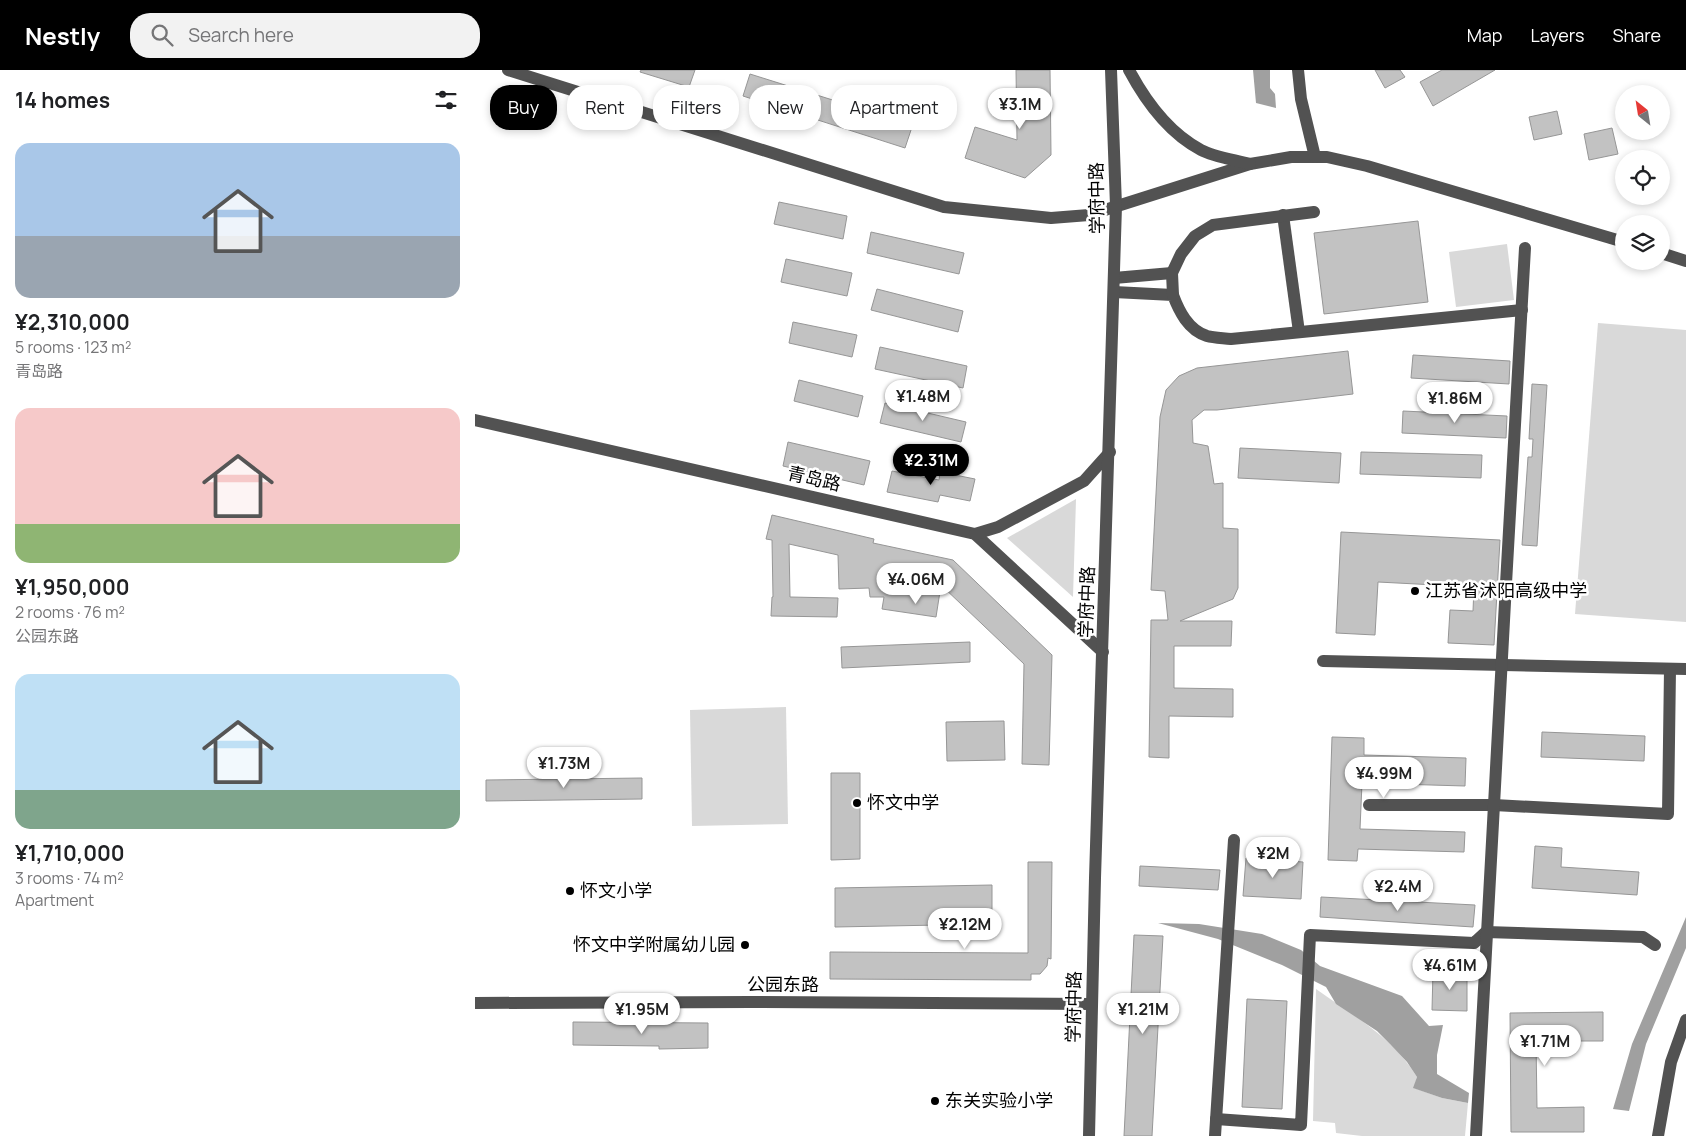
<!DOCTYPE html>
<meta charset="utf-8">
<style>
:root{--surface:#fff;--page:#f2f2f2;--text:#202124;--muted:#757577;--accent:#000}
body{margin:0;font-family:Manrope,"Noto Sans SC",sans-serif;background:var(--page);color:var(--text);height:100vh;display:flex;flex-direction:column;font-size:19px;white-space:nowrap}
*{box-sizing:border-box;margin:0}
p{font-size:16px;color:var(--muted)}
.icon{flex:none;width:28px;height:28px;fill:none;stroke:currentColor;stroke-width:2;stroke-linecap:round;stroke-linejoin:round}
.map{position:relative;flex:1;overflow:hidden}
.panel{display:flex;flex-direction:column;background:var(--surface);width:475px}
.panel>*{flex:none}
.hud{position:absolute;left:15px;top:15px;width:475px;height:45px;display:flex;gap:10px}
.needle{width:32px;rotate:330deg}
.tools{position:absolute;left:1140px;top:15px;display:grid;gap:10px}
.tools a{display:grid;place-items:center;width:55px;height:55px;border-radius:50%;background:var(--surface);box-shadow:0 2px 8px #0003;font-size:25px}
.price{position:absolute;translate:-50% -42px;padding:0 11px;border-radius:18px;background:#fff;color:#222;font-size:16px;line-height:32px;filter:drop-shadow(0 1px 2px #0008)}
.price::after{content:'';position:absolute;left:50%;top:30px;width:15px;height:11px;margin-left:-8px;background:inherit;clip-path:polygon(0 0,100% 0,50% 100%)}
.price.current{background:var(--accent);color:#fff}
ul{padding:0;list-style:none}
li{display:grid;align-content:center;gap:10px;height:265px;padding:0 15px}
li span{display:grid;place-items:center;height:155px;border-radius:15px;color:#555}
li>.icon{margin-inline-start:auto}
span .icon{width:90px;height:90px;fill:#fffc;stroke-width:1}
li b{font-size:21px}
h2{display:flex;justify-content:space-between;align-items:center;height:60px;padding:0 15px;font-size:21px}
.tag{padding:0 18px;border-radius:20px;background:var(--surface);box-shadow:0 2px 8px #0003;font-size:18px;line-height:45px}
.tag.current{background:var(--accent);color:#fff}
header{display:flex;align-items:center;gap:30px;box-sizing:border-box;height:70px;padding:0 25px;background:var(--accent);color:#fff}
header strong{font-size:24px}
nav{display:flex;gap:28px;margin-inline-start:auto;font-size:18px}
.search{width:350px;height:45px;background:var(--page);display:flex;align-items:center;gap:12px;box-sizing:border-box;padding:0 18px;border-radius:20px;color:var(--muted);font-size:19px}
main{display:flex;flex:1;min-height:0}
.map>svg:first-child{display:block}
</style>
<header>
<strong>Nestly</strong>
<div class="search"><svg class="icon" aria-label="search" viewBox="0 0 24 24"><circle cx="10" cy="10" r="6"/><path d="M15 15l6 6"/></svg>Search here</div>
<nav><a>Map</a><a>Layers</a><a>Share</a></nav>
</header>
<main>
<section class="panel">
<h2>14 homes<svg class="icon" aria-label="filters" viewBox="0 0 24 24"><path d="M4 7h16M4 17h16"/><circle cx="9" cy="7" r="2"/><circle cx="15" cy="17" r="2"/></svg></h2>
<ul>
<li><span style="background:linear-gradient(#a9c7e8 60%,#9aa5b1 0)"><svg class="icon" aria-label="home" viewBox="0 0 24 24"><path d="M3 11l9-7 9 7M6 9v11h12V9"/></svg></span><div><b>¥2,310,000</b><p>5 rooms · 123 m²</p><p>青岛路</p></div></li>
<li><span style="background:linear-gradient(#f6c9c9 75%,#8fb573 0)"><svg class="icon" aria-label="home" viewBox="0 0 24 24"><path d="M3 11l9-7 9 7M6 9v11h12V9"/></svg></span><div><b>¥1,950,000</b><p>2 rooms · 76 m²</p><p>公园东路</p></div></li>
<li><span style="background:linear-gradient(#bfe0f5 75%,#7fa58c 0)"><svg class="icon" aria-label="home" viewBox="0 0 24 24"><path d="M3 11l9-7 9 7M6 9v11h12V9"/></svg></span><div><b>¥1,710,000</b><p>3 rooms · 74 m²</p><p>Apartment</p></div></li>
</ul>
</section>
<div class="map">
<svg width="1211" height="1066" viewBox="0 0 1211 1066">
<rect width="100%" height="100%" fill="#fff"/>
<g fill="#d9d9d9">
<path d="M 1032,174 L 1039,230 L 981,237 L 974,182 Z"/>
<path d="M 1123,253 L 1211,260 L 1211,552 L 1100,544 Z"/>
<path d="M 601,429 L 598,527 L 532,468 Z"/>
<path d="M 311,637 L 313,754 L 217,756 L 215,640 Z"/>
<path d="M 841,919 C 877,945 918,967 942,1007 L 939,1018 L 967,1028 L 993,1033 L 990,1066 L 887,1066 L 861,1063 L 860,1053 L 838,1051 Z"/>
</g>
<g fill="#a0a0a0">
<path d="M 778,0 L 795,0 L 795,18 L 800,24 L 801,38 L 781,33 Z"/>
<path d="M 1211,847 L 1211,878 L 1171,974 L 1154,1041 L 1138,1039 L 1157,974 Z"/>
<path d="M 683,853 L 724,854 L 787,864 L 826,880 L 845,896 L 927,926 L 954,956 L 968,955 L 962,985 L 962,1004 L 994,1023 L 993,1033 L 967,1028 L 938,1018 L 942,1007 L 932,992 L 915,974 L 902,961 L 861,934 L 851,917 L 807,895 L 743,869 Z"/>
</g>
<g fill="#c2c2c2" stroke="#969696">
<path d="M 166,0 L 220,0 L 214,17 L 165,2 Z"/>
<path d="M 541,0 L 575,0 L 576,85 L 550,108 L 490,88 L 500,57 L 542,70 Z"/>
<path d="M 900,0 L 925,0 L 930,7 L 910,18 Z"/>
<path d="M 967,0 L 1020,0 L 958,36 L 945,12 Z"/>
<path d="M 275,4 L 364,32 L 365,30 L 438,54 L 430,78 L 268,26 Z"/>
<path d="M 1082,41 L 1087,64 L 1059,70 L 1054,47 Z"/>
<path d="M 1137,58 L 1143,84 L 1114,90 L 1109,64 Z"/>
<path d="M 304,132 L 372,146 L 368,169 L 299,154 Z"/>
<path d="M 943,151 L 953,232 L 849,244 L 839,163 Z"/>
<path d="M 396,162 L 489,183 L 484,204 L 392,183 Z"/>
<path d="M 311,189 L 377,203 L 372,226 L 306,212 Z"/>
<path d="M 402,219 L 488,241 L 483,262 L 396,240 Z"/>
<path d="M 318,252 L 382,265 L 377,287 L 314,273 Z"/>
<path d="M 405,277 L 492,296 L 488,318 L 400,299 Z"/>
<path d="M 873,281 L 878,324 L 742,340 L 729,340 L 717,350 L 718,373 L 733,376 L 739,414 L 748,413 L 748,458 L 763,459 L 763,518 L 758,529 L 705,551 L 757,551 L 756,576 L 699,576 L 699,618 L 758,619 L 758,647 L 694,646 L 694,688 L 674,687 L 676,550 L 693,550 L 690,521 L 676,520 L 685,347 L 691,320 L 704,306 L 722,298 Z"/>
<path d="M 938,285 L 1035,291 L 1034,314 L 936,308 Z"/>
<path d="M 324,310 L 388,326 L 383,347 L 319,331 Z"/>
<path d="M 1057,314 L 1072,315 L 1062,476 L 1047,475 L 1053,387 L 1057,387 L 1058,369 L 1054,369 Z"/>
<path d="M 410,333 L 491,352 L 486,372 L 405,353 Z"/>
<path d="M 928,341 L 1032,346 L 1031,368 L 927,363 Z"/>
<path d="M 313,372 L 395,391 L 389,415 L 308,396 Z"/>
<path d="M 765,378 L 866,383 L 864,413 L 763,408 Z"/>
<path d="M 886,382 L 1007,385 L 1006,408 L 885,404 Z"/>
<path d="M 417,401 L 464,410 L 465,402 L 500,409 L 495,431 L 465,425 L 463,432 L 412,422 Z"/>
<path d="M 297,445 L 399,469 L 398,473 L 478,490 L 577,585 L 574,695 L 547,694 L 549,594 L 466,515 L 461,547 L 407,539 L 409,527 L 395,527 L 394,518 L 364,519 L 363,485 L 314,474 L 315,527 L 363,528 L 362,547 L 296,546 L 297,527 L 298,527 L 297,470 L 291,469 Z"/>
<path d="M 866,462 L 1025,470 L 1019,575 L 973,573 L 975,540 L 998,541 L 999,517 L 903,512 L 900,565 L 861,563 Z"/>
<path d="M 495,572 L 495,592 L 367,598 L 366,577 Z"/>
<path d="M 529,651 L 530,690 L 472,691 L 471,652 Z"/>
<path d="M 1067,662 L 1170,666 L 1169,691 L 1066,687 Z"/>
<path d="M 857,667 L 889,668 L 889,685 L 991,688 L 990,716 L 887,713 L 885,759 L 990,762 L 989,782 L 883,779 L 882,791 L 853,790 Z"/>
<path d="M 356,703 L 385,703 L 385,789 L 356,790 Z"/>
<path d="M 167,708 L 167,729 L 11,731 L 11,710 Z"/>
<path d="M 1060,776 L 1087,778 L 1086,797 L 1164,802 L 1162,825 L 1057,818 Z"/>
<path d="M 771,788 L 828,792 L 826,829 L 768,826 Z"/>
<path d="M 553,792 L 577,792 L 576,889 L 573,888 L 572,896 L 565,904 L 556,904 L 556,910 L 355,909 L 355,882 L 553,883 Z"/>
<path d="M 665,796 L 745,800 L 743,820 L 664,816 Z"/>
<path d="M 517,815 L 517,854 L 360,857 L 360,818 Z"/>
<path d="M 846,827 L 1000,835 L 998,857 L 845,847 Z"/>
<path d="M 659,865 L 688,866 L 677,1066 L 649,1066 Z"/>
<path d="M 958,901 L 992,902 L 992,941 L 957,940 Z"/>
<path d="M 772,929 L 812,931 L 807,1039 L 767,1037 Z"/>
<path d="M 1128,942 L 1128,971 L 1061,971 L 1062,1038 L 1109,1037 L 1109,1062 L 1036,1062 L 1035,943 Z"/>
<path d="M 98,952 L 233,953 L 233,978 L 184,979 L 184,976 L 98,975 Z"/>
</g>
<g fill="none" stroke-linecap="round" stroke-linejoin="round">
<g stroke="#525252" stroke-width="12">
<path d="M 33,0 L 469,137 L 576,148 L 614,145 L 775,94 L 816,87 L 852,87 L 892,96 L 1149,172"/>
<path d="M 654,0 C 671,32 694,63 726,80 C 739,87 761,90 775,94"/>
<path d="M 823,0 L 826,29 L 840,87"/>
<path d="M 808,145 L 824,262"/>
<path d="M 1186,183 L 1211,191"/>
<path d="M 639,208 L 697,203"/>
<path d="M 639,222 L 698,225 C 704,241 713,260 732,266 C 739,268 748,268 756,269 L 1047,240"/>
<path d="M 698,225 L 697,203 L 706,184 L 720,166 L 738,155 L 839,142"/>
<path d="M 0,350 L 500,464 L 628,582"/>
<path d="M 500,464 L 523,457 L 609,411 L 635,382"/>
<path d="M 848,591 L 1211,599"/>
<path d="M 894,735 L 1019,735 L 1193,744 L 1195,599"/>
<path d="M 0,933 L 275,932 L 616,934"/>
<path d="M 741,1049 L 826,1055 L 835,865 L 999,873 L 1011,862 L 1168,867 L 1180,875"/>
<path d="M 614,1066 L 620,808 L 641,136 L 636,0"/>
<path d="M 740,1066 L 759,770"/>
<path d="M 1001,1066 C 1015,770 1034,474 1050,178"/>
<path d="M 1183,1066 L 1196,992 L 1211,950"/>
</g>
</g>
<g fill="#000" stroke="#fff" stroke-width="2">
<circle cx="940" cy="521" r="5"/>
<circle cx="382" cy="733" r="5"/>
<circle cx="95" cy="821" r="5"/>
<circle cx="270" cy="875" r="5"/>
<circle cx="460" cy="1031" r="5"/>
</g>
<g text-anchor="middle" stroke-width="5" stroke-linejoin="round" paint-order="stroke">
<g font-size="18" fill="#000" stroke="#fff">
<text transform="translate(622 128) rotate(-91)" y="6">学府中路</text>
<text transform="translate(339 409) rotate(13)" y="6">青岛路</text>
<text transform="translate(612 532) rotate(-88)" y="6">学府中路</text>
<text x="308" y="921">公园东路</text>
<text transform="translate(599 937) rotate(-89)" y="6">学府中路</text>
</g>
<g font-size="18" fill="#000" stroke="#fff" text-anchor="start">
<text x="950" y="527">江苏省沭阳高级中学</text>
<text x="392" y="739">怀文中学</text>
<text x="105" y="827">怀文小学</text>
<text x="260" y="881" text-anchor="end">怀文中学附属幼儿园</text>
<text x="470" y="1037">东关实验小学</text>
</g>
</g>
</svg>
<div class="tools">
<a><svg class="needle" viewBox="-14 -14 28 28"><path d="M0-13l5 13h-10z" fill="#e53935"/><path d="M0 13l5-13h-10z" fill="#757577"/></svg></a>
<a><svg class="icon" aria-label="locate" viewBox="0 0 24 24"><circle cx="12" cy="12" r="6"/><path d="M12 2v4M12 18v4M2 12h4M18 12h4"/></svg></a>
<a><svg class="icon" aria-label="layers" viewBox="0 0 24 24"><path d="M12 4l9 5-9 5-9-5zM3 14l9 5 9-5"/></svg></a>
</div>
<b class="price" style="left:545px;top:60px">¥3.1M</b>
<b class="price" style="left:448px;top:352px">¥1.48M</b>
<b class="price" style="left:980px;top:354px">¥1.86M</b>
<b class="price current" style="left:456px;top:416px">¥2.31M</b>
<b class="price" style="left:441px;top:535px">¥4.06M</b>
<b class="price" style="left:89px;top:719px">¥1.73M</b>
<b class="price" style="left:909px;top:729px">¥4.99M</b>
<b class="price" style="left:798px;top:809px">¥2M</b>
<b class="price" style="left:923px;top:842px">¥2.4M</b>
<b class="price" style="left:490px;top:880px">¥2.12M</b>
<b class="price" style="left:975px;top:921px">¥4.61M</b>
<b class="price" style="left:167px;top:965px">¥1.95M</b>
<b class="price" style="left:668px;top:965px">¥1.21M</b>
<b class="price" style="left:1070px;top:997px">¥1.71M</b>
<div class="hud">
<a class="tag current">Buy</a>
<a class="tag">Rent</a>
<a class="tag">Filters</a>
<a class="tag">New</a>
<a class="tag">Apartment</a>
</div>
</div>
</main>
